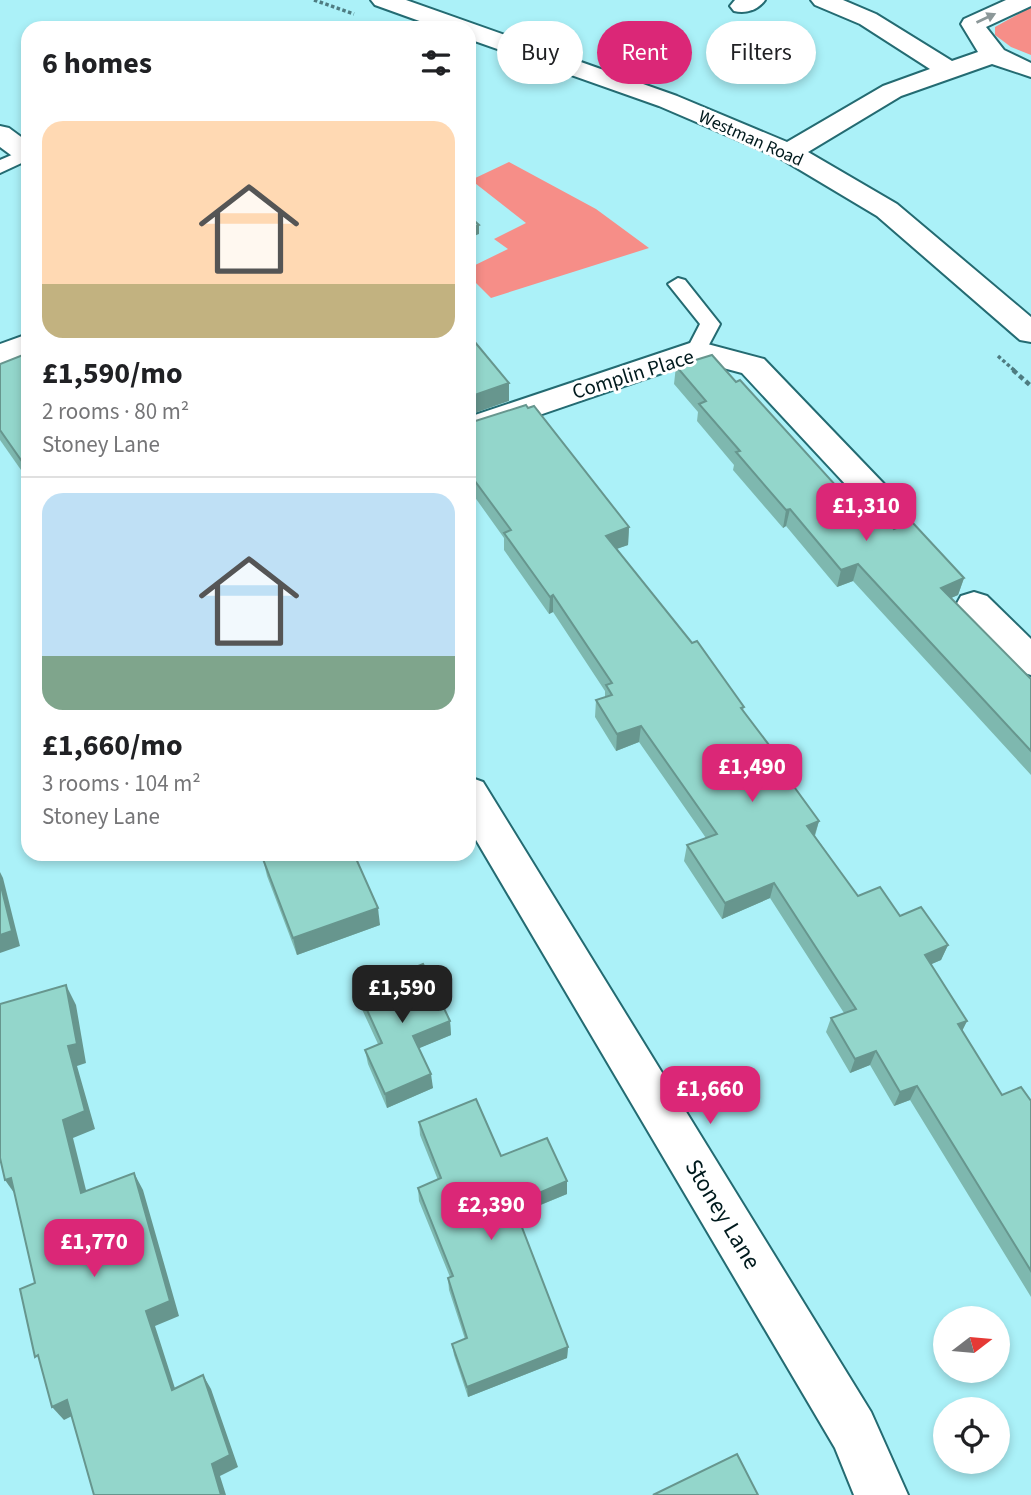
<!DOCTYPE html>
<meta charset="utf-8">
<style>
:root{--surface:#fff;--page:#f2f2f2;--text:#202124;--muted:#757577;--line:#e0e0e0;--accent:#db2777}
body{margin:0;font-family:"Source Sans 3",sans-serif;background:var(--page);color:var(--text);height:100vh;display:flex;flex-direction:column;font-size:26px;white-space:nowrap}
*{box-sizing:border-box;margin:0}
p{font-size:23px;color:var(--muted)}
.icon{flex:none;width:38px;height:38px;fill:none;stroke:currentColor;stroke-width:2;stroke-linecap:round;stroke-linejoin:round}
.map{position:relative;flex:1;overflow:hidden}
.sheet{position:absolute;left:21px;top:21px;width:455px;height:840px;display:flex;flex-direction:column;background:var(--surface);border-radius:21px;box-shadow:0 4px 10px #0003}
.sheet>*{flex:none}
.top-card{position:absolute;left:497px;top:21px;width:429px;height:63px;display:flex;gap:14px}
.needle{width:46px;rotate:74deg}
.buttons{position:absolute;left:933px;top:1306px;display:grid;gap:14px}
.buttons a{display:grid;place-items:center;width:77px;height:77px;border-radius:50%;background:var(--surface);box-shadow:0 4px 10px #0003;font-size:35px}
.price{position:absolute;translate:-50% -60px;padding:0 16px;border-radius:14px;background:var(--accent);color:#fff;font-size:23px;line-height:46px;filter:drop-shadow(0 2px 4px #0008)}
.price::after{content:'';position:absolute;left:50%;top:42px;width:21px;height:16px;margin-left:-10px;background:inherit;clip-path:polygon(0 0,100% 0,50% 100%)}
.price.current{background:#222;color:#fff}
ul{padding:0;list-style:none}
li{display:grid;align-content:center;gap:14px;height:371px;padding:0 21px}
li+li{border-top:2px solid var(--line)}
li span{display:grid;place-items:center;height:217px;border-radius:21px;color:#555}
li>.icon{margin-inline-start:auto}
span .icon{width:126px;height:126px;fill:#fffc;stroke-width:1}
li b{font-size:30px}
h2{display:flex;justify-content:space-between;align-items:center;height:84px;padding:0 21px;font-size:30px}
.chip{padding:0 24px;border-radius:32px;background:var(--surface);box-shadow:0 4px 10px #0003;font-size:24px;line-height:63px}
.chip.current{background:var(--accent);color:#fff}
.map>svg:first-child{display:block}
</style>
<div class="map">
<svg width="1031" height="1495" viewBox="0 0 1031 1495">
<rect width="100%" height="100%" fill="#abf1f8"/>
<g fill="#f68e88">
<path d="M 1031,7 L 1031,55 L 1011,47 L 995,35 L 995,27 Z"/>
<path d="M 509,162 L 596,209 L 649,248 L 491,298 L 469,276 L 469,268 L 508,249 L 494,239 L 526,223 L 471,180 Z"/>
</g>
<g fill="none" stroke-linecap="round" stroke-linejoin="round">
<defs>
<g id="service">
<path d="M 28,148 L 28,160 L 0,173 L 0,160 Z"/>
<path d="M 678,278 L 685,280 L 720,324 L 703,356 L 696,358 L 686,351 L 700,324 L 668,284 Z"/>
</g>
<g id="minor">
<path d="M 371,0 L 406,0 L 677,96 L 787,142 L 883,86 L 930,69 L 860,24 L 815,5 L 811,0 L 843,0 L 876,14 L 952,61 L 978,52 L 961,24 L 964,19 L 1006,0 L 1031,0 L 1031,6 L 986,27 L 1004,50 L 1031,63 L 1031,77 L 992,64 L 901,96 L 808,152 L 897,204 L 1031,317 L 1031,342 L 1020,340 L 877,216 L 780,158 L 659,106 L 469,39 L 469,28 L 439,28 L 375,5 Z"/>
<path d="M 735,0 L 765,0 C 758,10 746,14 734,11 L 730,6 Z"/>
<path d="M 28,334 L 28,354 L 0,365 L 0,344 Z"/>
<path d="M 696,341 L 764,359 L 884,484 L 889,492 L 884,500 L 872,503 L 860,500 L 742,373 L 697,361 L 469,439 L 469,417 Z"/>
<path d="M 974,592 L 987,596 L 1031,639 L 1031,675 L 1018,671 L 961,614 L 956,605 L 961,596 Z"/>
</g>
<g id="tertiary">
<path d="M 0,126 L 9,128 L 28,142 L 28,163 L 19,161 L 0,147 Z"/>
<path d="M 469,777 L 483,782 L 871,1412 L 908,1495 L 854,1495 L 835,1448 L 469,828 Z"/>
</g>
</defs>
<use href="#service" stroke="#246b72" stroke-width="4"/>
<use href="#minor" stroke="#246b72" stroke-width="4"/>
<use href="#tertiary" stroke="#246b72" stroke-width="4"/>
<g stroke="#4e7c81" stroke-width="3.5" stroke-dasharray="3.5 2.5" stroke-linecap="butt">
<path d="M 314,0 L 354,14"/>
<path d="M 998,356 L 1015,371"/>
</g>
<path stroke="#4e7c81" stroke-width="4.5" stroke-dasharray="5 3.5" stroke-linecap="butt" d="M 1013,370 L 1031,386"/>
<use href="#service" fill="#fff" fill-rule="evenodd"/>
<use href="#minor" fill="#fff" fill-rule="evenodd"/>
<use href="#tertiary" fill="#fff" fill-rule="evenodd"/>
</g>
<g fill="#7eb8af">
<path d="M 28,353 L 28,480 L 0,440 L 0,364 Z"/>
<path d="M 676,366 L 736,382 L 867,520 L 894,529 L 964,578 L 958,595 L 951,598 L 1031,679 L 1031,775 L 853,581 L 837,587 L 786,526 L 783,528 L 733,470 L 734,465 L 697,421 L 698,412 L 674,384 Z"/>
<path d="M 469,423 L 629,527 L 628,545 L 616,549 L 744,707 L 743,710 L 772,749 L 771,755 L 819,821 L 815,836 L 858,896 L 900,916 L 948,945 L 941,960 L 931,964 L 967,1021 L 962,1031 L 1002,1095 L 1031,1101 L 1031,1297 L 910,1100 L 894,1106 L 870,1065 L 850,1073 L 826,1032 L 831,1018 L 844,1013 L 770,898 L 722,919 L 684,861 L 687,845 L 706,838 L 639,742 L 616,751 L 595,717 L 596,700 L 605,697 L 605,691 L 553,612 L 549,614 L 504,550 L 504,538 L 469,489 Z"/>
<path d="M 267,854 L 354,854 L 380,925 L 297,955 L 267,876 L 263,859 L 268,857 Z"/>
<path d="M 358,990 L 450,1021 L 451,1035 L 419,1048 L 433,1088 L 387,1108 L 368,1064 L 365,1050 L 378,1044 L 360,1005 Z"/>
<path d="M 419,1122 L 501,1156 L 567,1194 L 517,1215 L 568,1347 L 567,1358 L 468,1397 L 454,1355 L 452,1344 L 465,1339 L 449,1290 L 448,1278 L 450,1277 L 419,1201 L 418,1188 L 438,1180 L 420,1135 Z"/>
</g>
<g fill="#67968e">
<path d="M 479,225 L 479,234 L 469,238 L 469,229 Z"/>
<path d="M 509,383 L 509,401 L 469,415 L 469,397 Z"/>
<path d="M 790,509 L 786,526 L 783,528 L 786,510 Z"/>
<path d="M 629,527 L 628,545 L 605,553 L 606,536 Z"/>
<path d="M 858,564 L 853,581 L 837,587 L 841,570 Z"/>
<path d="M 964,578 L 958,595 L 935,605 L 941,588 Z"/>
<path d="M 553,595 L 553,612 L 549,614 L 550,597 Z"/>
<path d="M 641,726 L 639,742 L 616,751 L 617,734 Z"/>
<path d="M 819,821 L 814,837 L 807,826 Z"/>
<path d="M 0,872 L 3,878 L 20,946 L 0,953 Z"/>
<path d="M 774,883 L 770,898 L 722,919 L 725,903 Z"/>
<path d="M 378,908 L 380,925 L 297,955 L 293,938 Z"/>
<path d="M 948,945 L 941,960 L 918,970 L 925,955 Z"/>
<path d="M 66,985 L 76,1005 L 86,1063 L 77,1066 L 95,1129 L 73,1138 L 91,1210 L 81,1193 L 63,1120 L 68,1046 Z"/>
<path d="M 450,1021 L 451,1035 L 415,1050 L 413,1036 Z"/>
<path d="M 967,1021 L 960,1035 L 958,1024 Z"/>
<path d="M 876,1051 L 870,1065 L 850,1073 L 855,1059 Z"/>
<path d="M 431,1074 L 433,1088 L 387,1108 L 385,1094 Z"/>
<path d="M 917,1086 L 910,1100 L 894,1106 L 900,1092 Z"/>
<path d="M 134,1173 L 143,1190 L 179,1316 L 155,1326 L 180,1404 L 172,1390 L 146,1311 Z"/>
<path d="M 11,1178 L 17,1197 L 5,1180 Z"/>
<path d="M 567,1181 L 567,1194 L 513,1216 L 513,1204 Z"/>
<path d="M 568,1347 L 567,1358 L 468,1397 L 467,1387 Z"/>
<path d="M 203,1375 L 211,1389 L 238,1467 L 220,1476 L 226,1495 L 221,1495 L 212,1464 Z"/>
<path d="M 67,1400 L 78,1413 L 64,1420 L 52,1407 Z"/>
</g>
<g fill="#93d6cb" stroke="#67968e" stroke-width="2">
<path d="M 469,216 L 479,225 L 469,229 Z"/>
<path d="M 469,335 L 509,383 L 469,397 Z"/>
<path d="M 28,353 L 28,470 L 0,430 L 0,364 Z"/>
<path d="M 712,355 L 736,382 L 740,380 L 867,520 L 881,515 L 894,529 L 912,522 L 964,578 L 941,588 L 1031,679 L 1031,751 L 858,564 L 841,570 L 790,509 L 786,510 L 736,452 L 740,451 L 699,404 L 706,401 L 676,366 Z"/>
<path d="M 526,405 L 528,408 L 534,406 L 629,527 L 606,536 L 692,643 L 697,641 L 744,707 L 741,708 L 772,749 L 768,751 L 819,821 L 807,826 L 858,896 L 880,887 L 900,916 L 921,907 L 948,945 L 925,955 L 967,1021 L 958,1024 L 1002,1095 L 1021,1087 L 1031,1101 L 1031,1271 L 917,1086 L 900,1092 L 876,1051 L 855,1059 L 831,1018 L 856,1009 L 774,883 L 725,903 L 687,845 L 717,834 L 641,726 L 617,734 L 596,700 L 612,695 L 606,685 L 612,683 L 553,595 L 550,597 L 504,533 L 511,530 L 469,473 L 469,423 Z"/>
<path d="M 271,854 L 354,854 L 378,908 L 293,938 L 263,859 L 272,856 Z"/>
<path d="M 0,882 L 12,931 L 0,935 Z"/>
<path d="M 423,964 L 450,1021 L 413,1036 L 431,1074 L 385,1094 L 365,1050 L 382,1043 L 358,990 Z"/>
<path d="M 66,985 L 77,1044 L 68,1046 L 85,1111 L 63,1120 L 81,1193 L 134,1173 L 170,1301 L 146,1311 L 172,1390 L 203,1375 L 230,1455 L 212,1464 L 221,1495 L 94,1495 L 67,1400 L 52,1407 L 38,1355 L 35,1357 L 20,1289 L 35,1283 L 11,1178 L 5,1180 L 0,1158 L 0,1004 Z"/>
<path d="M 476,1099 L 501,1156 L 547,1138 L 567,1181 L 513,1204 L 568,1347 L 467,1387 L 452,1344 L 467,1338 L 448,1278 L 453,1276 L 418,1188 L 441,1178 L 419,1122 Z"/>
<path d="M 737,1454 L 758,1495 L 653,1495 Z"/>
</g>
<defs><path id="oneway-solid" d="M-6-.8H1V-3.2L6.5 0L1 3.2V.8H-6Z" transform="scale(1.75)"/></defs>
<use fill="#8c9899" href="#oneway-solid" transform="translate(986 18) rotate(-25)"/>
<g text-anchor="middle" stroke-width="6" stroke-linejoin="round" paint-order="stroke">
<g font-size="18" fill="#001a1d" stroke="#fff">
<text transform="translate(751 138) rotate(24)" y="6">Westman Road</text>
</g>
<g font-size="21" fill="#001a1d" stroke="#fff">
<text transform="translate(633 374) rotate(-17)" y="7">Complin Place</text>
</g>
<g font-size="24" fill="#001a1d" stroke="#fff">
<text transform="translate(723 1214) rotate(59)" y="8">Stoney Lane</text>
</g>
</g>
</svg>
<div class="buttons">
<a><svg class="needle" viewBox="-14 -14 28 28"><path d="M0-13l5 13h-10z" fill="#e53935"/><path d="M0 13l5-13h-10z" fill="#757577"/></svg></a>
<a><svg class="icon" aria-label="locate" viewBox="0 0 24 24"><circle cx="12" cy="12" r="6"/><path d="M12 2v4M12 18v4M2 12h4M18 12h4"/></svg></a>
</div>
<b class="price" style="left:866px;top:543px">£1,310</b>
<b class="price" style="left:752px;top:804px">£1,490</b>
<b class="price current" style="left:402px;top:1025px">£1,590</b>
<b class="price" style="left:710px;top:1126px">£1,660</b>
<b class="price" style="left:491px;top:1242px">£2,390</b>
<b class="price" style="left:94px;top:1279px">£1,770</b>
<div class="top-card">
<a class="chip">Buy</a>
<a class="chip current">Rent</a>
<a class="chip">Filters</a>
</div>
<section class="sheet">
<h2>6 homes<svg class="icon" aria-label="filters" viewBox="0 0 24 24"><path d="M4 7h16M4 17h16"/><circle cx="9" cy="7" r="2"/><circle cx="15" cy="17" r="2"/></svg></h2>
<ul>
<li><span style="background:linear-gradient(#ffd9b3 75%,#c2b280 0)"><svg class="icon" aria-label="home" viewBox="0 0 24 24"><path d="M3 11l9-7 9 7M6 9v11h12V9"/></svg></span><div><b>£1,590/mo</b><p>2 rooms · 80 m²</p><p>Stoney Lane</p></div></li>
<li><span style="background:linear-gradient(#bfe0f5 75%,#7fa58c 0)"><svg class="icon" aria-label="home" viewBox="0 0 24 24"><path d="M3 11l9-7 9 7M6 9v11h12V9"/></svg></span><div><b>£1,660/mo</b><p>3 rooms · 104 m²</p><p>Stoney Lane</p></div></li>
</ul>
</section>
</div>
